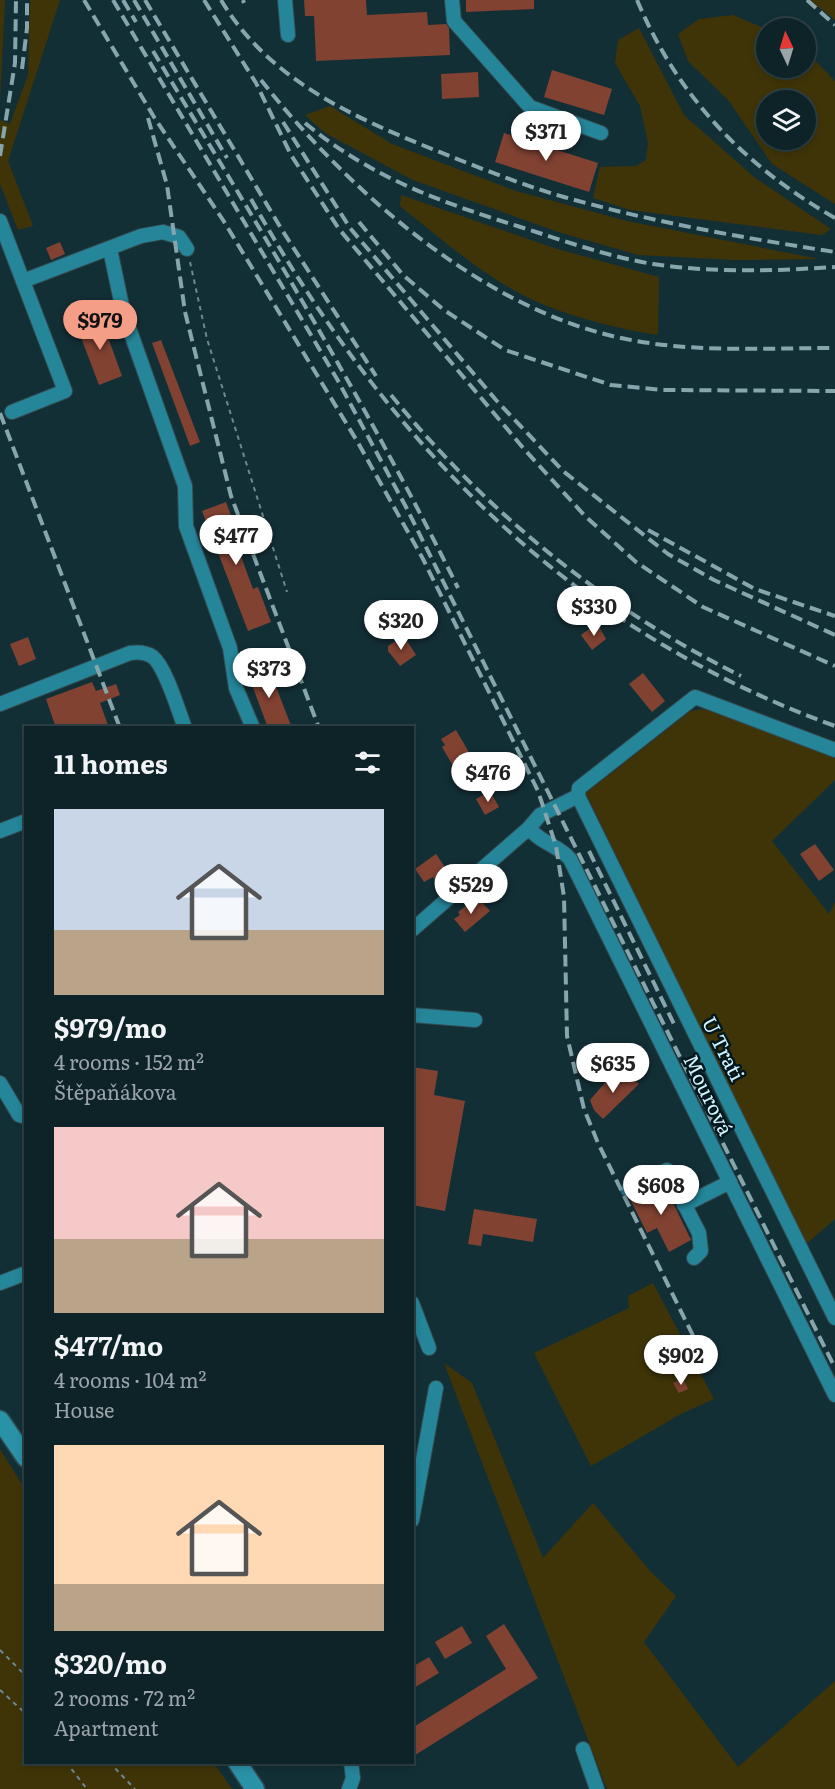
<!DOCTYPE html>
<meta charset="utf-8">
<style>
:root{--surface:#0e2328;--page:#172b30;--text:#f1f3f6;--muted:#9ba4a8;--line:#2e4045;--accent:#f49e88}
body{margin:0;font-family:Literata,serif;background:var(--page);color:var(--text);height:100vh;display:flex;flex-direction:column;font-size:22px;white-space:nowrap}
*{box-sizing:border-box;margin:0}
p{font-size:20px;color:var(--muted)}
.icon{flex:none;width:33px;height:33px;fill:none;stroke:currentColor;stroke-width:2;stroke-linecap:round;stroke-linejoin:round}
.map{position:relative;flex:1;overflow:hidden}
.panel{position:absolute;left:24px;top:726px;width:390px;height:1038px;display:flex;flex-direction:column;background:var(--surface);border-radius:0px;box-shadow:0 3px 9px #0003,0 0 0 2px var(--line)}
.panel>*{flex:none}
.needle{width:39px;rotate:356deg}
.tools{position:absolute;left:756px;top:18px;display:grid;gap:12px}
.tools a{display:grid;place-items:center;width:60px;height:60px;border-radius:50%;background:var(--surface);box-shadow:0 3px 9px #0003,0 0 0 2px var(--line);font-size:30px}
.price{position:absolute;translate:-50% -51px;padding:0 14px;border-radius:21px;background:#fff;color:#222;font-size:20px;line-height:39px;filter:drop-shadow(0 2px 3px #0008)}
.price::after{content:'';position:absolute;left:50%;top:36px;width:18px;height:14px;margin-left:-9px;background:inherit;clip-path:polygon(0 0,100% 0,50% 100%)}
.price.on{background:var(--accent);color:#111}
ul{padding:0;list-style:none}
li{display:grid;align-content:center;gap:12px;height:318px;padding:0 30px}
li span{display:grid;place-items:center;height:186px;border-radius:0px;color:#555}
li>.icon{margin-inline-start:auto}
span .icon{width:108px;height:108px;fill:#fffc;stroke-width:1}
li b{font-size:26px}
h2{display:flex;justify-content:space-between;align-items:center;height:72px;padding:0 30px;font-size:26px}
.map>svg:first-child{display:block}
</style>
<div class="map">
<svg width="835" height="1789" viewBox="0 0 835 1789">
<rect width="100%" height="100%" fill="#132f36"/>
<g fill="#3f3408" fill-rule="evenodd">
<path d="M 0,0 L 5,0 L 0,102 Z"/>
<path d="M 30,0 L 60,0 L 8,161 L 33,226 L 18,230 L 0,184 L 0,120 L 10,124 L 28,75 Z"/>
<path d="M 810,0 L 835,0 L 835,20 Z"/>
<path d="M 733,15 L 766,29 L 766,68 L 806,68 L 806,51 L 835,81 L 835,204 L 772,164 L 729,101 L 688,61 L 678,34 L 699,19 ZM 766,100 L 806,100 L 806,140 L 766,140 Z"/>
<path d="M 639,28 L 684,115 L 754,177 L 831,229 L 822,235 L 630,210 L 593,198 L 600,167 L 636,166 L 646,160 L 648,143 L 640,106 L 615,63 L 618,40 Z"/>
<path d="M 330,106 L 392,144 L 516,191 L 627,221 L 819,259 L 736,260 L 638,255 L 558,232 L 413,180 L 325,133 L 305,115 Z"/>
<path d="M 401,195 L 554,248 L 659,277 L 658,335 C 622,330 568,316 535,301 C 488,280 440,238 400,206 Z"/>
<path d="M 704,709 L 835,756 L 835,780 L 772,841 L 829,914 L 835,902 L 835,1219 L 805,1245 L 586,793 L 691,711 Z"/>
<path d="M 653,1283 L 714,1399 L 681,1414 L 591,1466 L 534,1353 L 629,1308 L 628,1296 Z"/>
<path d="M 444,1363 L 472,1383 L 543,1558 L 593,1503 L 651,1572 L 676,1596 L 644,1642 L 738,1767 L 835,1681 L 835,1789 L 607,1789 Z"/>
<path d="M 0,1449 L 25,1489 L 26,1762 L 214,1763 L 232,1789 L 0,1789 Z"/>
</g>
<g fill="#814232">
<path d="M 304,0 L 366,0 L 367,15 L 427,12 L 428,25 L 446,24 L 449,28 L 450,55 L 316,61 L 314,16 L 305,16 Z"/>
<path d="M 466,0 L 534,0 L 534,9 L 466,12 Z"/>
<path d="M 552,70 L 612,89 L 604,115 L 544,97 Z"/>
<path d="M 478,72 L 479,97 L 442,99 L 441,74 Z"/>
<path d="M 504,133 L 598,163 L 589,192 L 495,162 Z"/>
<path d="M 60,242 L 65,254 L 51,260 L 46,248 Z"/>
<path d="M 101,318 L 122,376 L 99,385 L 77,327 Z"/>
<path d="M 161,340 L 200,442 L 190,446 L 152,343 Z"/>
<path d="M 226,502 L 241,542 L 236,543 L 253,589 L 258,587 L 271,622 L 248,631 L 202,511 Z"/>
<path d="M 597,623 L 606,639 L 592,650 L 581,635 Z"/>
<path d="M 404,636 L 416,655 L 400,666 L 388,651 L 388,646 Z"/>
<path d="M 28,637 L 36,659 L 19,666 L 10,644 Z"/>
<path d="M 268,666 L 292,728 L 268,728 L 248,674 Z"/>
<path d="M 643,673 L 665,701 L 652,712 L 629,684 Z"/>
<path d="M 92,682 L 96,691 L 116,684 L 120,695 L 100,703 L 109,728 L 56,728 L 46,699 Z"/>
<path d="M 456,730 L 478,768 L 463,777 L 459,769 L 456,771 L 442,747 L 445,745 L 441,739 Z"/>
<path d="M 490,791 L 499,807 L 485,815 L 476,799 Z"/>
<path d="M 815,844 L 834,870 L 819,881 L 800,854 Z"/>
<path d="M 436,854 L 451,876 L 438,885 L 433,877 L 424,882 L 415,869 Z"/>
<path d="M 479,899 L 490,911 L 465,932 L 454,919 L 460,915 L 458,912 L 472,901 L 474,903 Z"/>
<path d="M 412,1067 L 438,1071 L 434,1095 L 465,1101 L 445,1211 L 412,1205 Z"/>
<path d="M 623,1071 L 639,1084 L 603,1119 L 594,1110 L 590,1100 L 610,1077 L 613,1080 Z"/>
<path d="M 663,1182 L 691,1240 L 669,1252 L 657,1228 L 647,1233 L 630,1199 Z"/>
<path d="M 474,1209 L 537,1219 L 533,1242 L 483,1234 L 481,1246 L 468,1244 Z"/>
<path d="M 683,1378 L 688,1389 L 679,1393 L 673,1383 Z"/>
<path d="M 504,1624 L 538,1678 L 412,1757 L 412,1728 L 506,1669 L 486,1636 Z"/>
<path d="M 462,1626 L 472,1643 L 445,1659 L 435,1642 Z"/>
<path d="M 429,1657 L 439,1673 L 412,1689 L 412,1667 Z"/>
</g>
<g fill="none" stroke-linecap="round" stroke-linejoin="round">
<defs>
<g id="minor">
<path d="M 285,0 L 288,35"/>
<path d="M 452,0 L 454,21 L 530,107 L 601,133"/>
<path d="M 0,221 L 65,391 L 12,412"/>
<path d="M 110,249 L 123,311 L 185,486 L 186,526 L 230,648 L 236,688 L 253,728"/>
<path d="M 23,281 L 141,236 L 163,232 L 179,237 L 187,249"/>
<path d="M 0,704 L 130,653 C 138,652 146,652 153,657 C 166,668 178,710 185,728"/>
<path d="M 578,796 L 835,1318"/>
<path d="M 529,828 C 540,843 558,845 570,859 L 835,1395"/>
<path d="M 0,831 L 26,821"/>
<path d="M 412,930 L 529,828 L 540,815 L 578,796 L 579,788 L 695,697 L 835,750"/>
<path d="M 412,1015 L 475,1020"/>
<path d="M 0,1083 L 19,1115 L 26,1117"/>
<path d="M 628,1190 L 667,1170 L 699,1233 L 701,1251 L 694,1258"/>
<path d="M 684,1205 L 730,1182"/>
<path d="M 0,1283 L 26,1273"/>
<path d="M 412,1303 L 429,1348"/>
<path d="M 412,1520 L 436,1388"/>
<path d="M 583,1749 L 597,1789"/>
<path d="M 349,1789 L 353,1778 L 351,1762"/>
</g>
<g id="major">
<path d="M 0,1420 L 26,1458"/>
<path d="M 237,1762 L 255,1789"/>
</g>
</defs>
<use href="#minor" stroke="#334c53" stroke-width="16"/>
<use href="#major" stroke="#334c53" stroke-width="21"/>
<g stroke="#6b8a91" stroke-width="2" stroke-dasharray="4.5 4.5" stroke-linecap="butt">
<path d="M 190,262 L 207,339 L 287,592"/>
<path d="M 0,1650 L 26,1676"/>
<path d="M 0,1690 L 26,1714"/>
<path d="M 66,1762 L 87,1789"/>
<path d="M 109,1762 L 135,1789"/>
</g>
<use href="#minor" stroke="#25869a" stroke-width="14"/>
<use href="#major" stroke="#2a92a7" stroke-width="18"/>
<g stroke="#86a5ac" stroke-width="4" stroke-dasharray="12 6" stroke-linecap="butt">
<path d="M 84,0 L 154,117 L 223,220 L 357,441 L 423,559 L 538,791 L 556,846 L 564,897 L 567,1036 L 584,1109 L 598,1143 L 707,1364"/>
<path d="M 113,0 L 337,379 L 406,507 L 835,1368"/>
<path d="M 123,0 L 136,22"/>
<path d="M 134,0 L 227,158"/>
<path d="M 145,0 L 282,230 L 376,376"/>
<path d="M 204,0 L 256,83 L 291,155 L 339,229 L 524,449 L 585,516 L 636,562 L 703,607 L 835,666"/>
<path d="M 221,0 C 268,79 351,116 432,149 C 475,166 519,184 564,197 C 652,222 744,238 835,252"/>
<path d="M 243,0 L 244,3"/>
<path d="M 637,0 C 678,97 744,166 835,218"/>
<path d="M 807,0 L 835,25"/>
<path d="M 153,51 C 259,227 367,404 458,588"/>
<path d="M 22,69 L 27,28 L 27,0"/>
<path d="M 261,80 C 348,191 484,311 626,339 C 694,353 766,348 835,348"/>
<path d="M 148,118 L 167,185 L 185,312 L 231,496 L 319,728"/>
<path d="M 283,122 L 350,228 L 496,400 L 563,471 L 668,554 L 714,580 L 835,635"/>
<path d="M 305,123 C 374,180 446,204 530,230 C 570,243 611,257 653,264 C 712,273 775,271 835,267"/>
<path d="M 0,156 L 15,63 L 16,0"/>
<path d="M 251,199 C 388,443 567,629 835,726"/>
<path d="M 359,222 L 403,275 L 444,310 L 505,350 L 611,385 L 663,390 L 835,391"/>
<path d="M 391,395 C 487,513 604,608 741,676"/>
<path d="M 0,413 L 120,728"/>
<path d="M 648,530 L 755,589 L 835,616"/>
<path d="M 589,851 L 674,1024"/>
</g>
</g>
<g text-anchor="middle" stroke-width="5" stroke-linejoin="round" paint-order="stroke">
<g font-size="20" fill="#d3f4fc" stroke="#00171d">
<text transform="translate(723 1049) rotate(63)" y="7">U Trati</text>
<text transform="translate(708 1095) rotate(64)" y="7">Mourová</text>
</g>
</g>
</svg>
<div class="tools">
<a><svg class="needle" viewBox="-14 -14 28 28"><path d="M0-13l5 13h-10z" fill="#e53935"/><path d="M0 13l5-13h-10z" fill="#9ba4a8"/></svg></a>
<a><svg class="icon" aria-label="layers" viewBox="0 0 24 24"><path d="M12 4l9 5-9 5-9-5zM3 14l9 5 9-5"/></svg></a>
</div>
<b class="price" style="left:546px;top:162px">$371</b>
<b class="price on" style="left:100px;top:351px">$979</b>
<b class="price" style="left:236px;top:566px">$477</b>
<b class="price" style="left:594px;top:637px">$330</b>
<b class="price" style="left:401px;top:651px">$320</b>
<b class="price" style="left:269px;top:699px">$373</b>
<b class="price" style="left:488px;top:803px">$476</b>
<b class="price" style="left:471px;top:915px">$529</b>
<b class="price" style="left:613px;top:1094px">$635</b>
<b class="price" style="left:661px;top:1216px">$608</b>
<b class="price" style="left:681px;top:1386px">$902</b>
<section class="panel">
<h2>11 homes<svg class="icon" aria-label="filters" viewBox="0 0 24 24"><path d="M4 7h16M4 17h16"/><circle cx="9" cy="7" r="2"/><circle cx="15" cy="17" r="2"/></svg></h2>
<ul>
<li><span style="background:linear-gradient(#c9d6e8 65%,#b9a48a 0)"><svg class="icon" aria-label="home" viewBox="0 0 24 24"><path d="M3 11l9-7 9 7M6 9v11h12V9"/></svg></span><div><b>$979/mo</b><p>4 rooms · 152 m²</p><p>Štěpaňákova</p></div></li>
<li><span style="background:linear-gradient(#f6c9c9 60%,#b9a48a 0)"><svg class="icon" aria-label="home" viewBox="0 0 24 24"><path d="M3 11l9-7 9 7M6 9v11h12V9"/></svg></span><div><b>$477/mo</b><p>4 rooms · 104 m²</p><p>House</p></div></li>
<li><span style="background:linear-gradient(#ffd9b3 75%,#b9a48a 0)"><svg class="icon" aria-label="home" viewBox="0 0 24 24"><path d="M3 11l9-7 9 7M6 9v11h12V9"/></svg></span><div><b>$320/mo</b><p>2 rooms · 72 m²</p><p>Apartment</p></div></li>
</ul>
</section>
</div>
